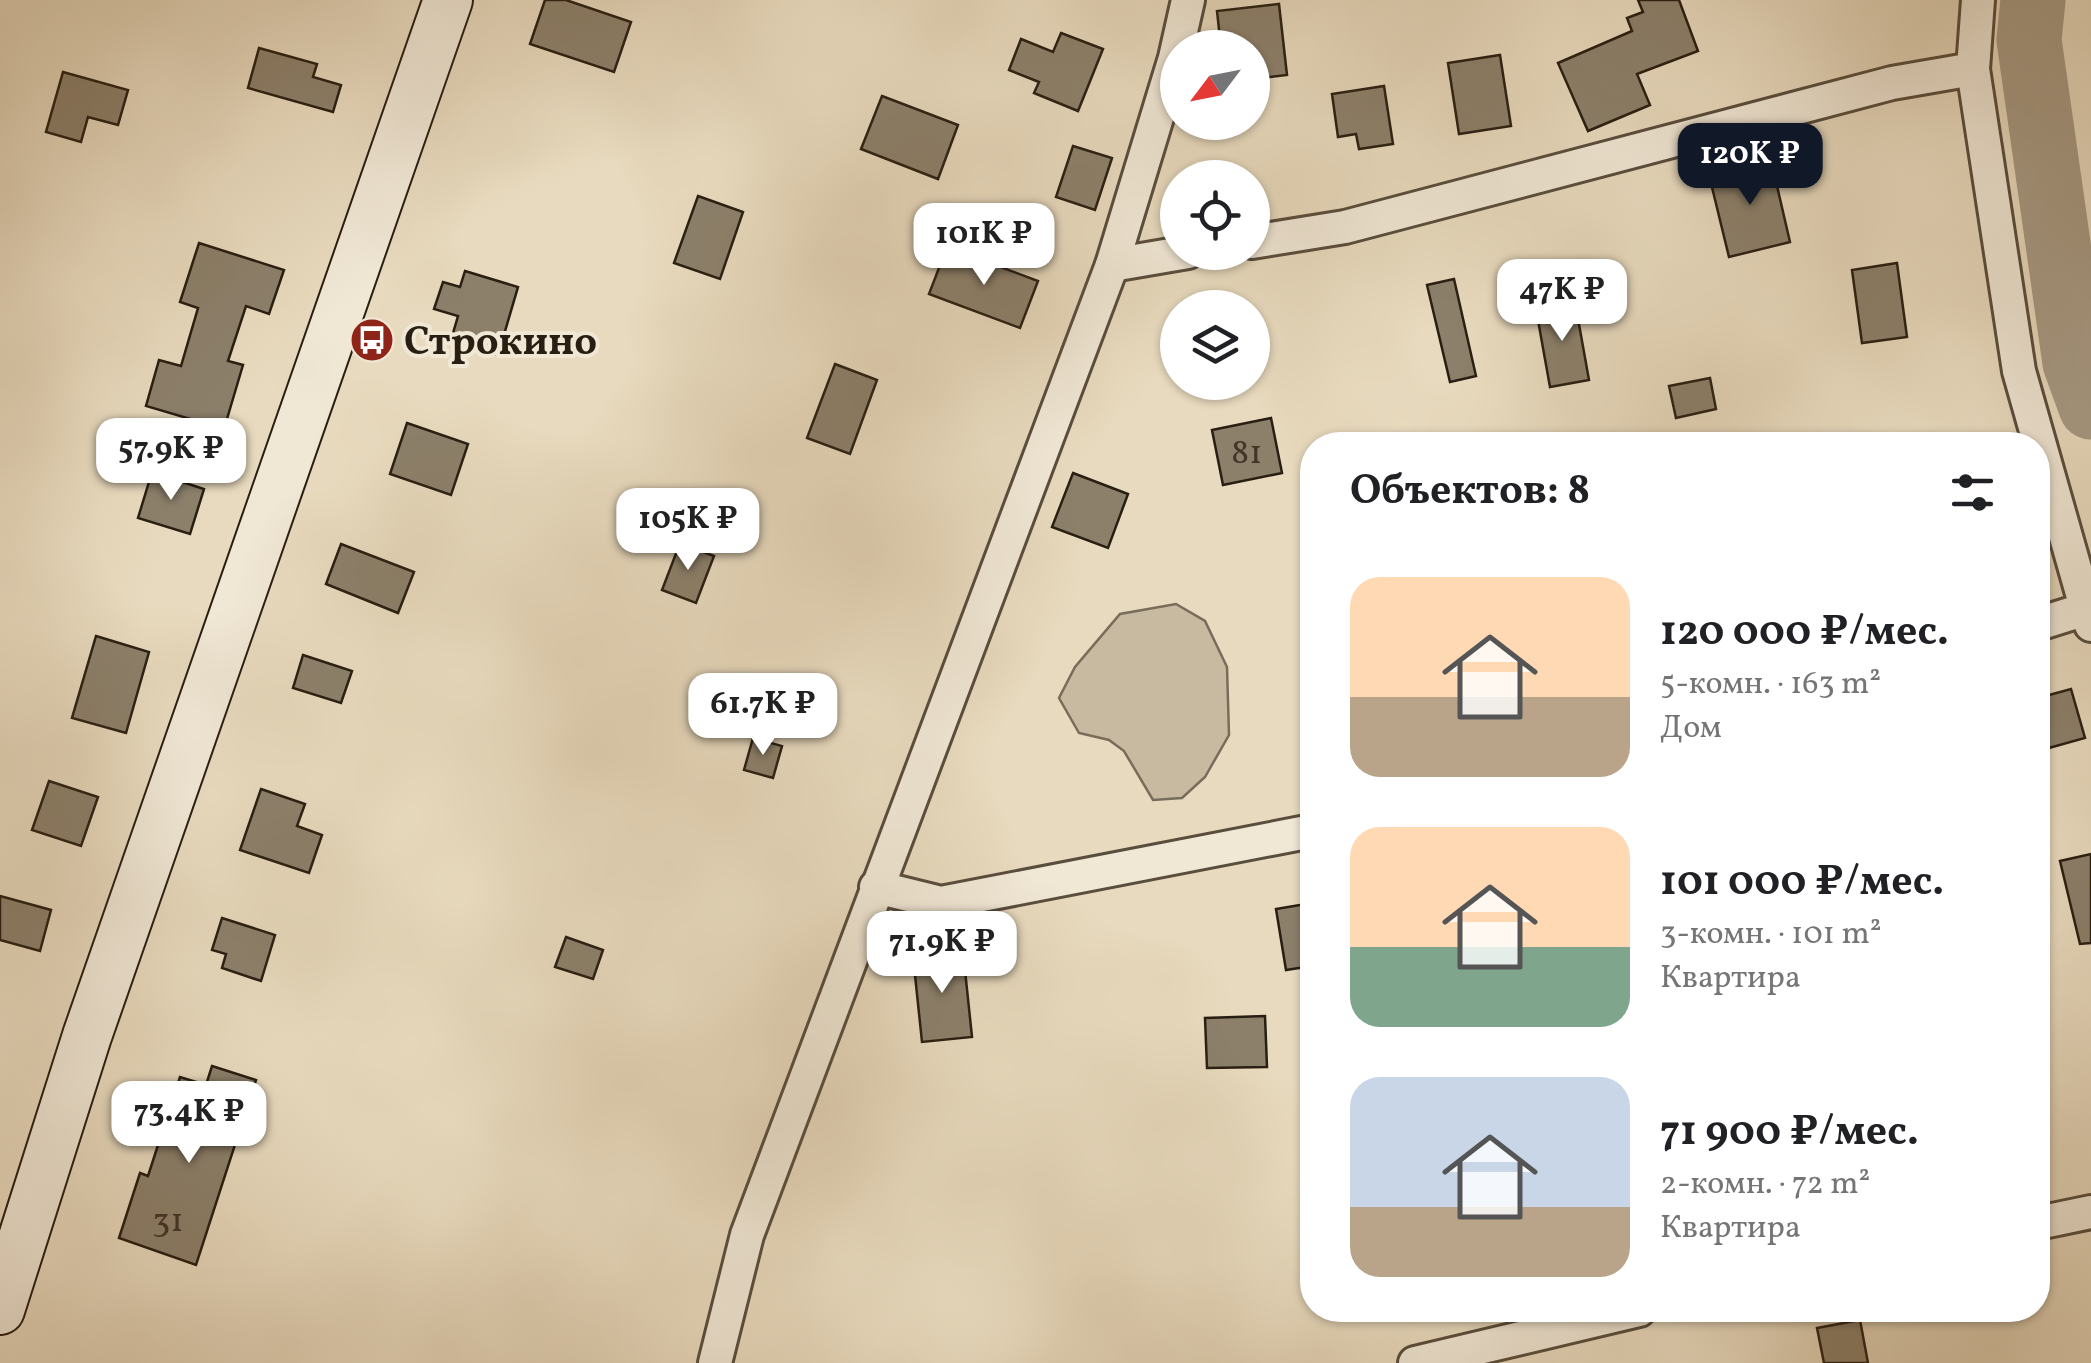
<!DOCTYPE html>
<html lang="ru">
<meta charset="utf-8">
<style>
:root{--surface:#fff;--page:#f2f2f2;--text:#202124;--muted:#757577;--accent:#111827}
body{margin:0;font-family:Vollkorn,serif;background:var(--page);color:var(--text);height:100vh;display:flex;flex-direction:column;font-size:38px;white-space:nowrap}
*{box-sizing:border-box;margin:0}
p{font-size:32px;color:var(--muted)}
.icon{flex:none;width:55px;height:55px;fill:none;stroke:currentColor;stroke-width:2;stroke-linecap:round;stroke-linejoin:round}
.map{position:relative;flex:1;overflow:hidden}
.details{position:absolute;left:1300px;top:432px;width:750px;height:890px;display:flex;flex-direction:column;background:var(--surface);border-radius:40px;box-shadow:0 2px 8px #0004}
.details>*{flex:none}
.needle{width:65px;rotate:238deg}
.controls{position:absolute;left:1160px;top:30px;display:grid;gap:20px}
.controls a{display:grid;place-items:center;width:110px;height:110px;border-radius:50%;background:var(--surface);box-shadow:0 2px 8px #0004;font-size:50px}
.price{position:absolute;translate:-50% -85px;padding:0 22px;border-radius:20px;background:#fff;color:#222;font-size:32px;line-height:65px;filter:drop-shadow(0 2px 5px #0008)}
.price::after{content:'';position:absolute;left:50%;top:60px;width:30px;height:22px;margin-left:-15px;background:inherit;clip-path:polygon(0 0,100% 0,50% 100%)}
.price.selected{background:var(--accent);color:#fff}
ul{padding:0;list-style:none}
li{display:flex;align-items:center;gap:30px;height:250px;padding:0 50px}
li span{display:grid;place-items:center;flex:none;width:280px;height:200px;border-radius:30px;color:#555}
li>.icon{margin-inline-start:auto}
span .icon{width:120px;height:120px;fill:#fffc;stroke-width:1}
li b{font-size:42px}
h2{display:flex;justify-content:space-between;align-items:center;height:120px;padding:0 50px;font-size:42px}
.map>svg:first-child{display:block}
</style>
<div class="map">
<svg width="2091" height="1363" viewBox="0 0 2091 1363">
<rect width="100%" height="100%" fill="#e8dabe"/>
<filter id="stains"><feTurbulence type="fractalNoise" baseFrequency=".002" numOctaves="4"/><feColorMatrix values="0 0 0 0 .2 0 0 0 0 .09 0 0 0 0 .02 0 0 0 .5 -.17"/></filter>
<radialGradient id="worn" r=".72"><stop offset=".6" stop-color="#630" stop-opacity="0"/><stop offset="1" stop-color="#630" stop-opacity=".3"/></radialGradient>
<path fill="#c8baa1" stroke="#786c5a" stroke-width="2.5" d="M 1176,604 L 1205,621 L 1227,667 L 1229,735 L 1205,777 L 1182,798 L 1153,800 L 1124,751 L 1109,740 L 1079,733 L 1059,698 L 1075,667 L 1120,614 Z"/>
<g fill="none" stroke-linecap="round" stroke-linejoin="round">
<path stroke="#a79a84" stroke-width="65" d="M 2033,0 L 2029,40 L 2075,363 L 2091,407"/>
</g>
<g fill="#8c806b" stroke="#291e12" stroke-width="2.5">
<path d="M 545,0 L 566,0 L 631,22 L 614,72 L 530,44 Z"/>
<path d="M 1638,0 L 1679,0 L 1698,51 L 1637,74 L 1650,105 L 1588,131 L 1558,63 L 1632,31 L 1627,18 L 1643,12 Z"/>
<path d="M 1279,4 L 1287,75 L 1252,79 L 1252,48 L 1221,48 L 1217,11 Z"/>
<path d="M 1061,33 L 1103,49 L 1078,111 L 1034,93 L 1039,82 L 1009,70 L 1021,39 L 1053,52 Z"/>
<path d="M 259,48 L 317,64 L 313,77 L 341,85 L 333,112 L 248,88 Z"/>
<path d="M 1500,55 L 1511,126 L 1459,134 L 1448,63 Z"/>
<path d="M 63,72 L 128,90 L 118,125 L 88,117 L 81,142 L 46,132 Z"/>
<path d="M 1384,86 L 1393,144 L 1359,149 L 1356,134 L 1338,137 L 1332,94 Z"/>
<path d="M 882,96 L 958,125 L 938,179 L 861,149 Z"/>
<path d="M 1073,146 L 1112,158 L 1095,210 L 1056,197 Z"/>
<path d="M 1771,160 L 1790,242 L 1729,257 L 1709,175 Z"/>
<path d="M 698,196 L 743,212 L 720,279 L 674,263 Z"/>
<path d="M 199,243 L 284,270 L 269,314 L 246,306 L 228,361 L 243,365 L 224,429 L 146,406 L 159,360 L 181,366 L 198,308 L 180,302 Z"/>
<path d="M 947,247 L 1038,281 L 1020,328 L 929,294 Z"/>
<path d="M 1897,263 L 1907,337 L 1862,343 L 1852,270 Z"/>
<path d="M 465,271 L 518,287 L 498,355 L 451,340 L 458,316 L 434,309 L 443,282 L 460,287 Z"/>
<path d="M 1454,279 L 1476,376 L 1450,382 L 1427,285 Z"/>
<path d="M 1575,302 L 1589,380 L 1550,387 L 1536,309 Z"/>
<path d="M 835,364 L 877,380 L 850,454 L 807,438 Z"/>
<path d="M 1710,378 L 1716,409 L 1676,418 L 1669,386 Z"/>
<path d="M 1271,418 L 1282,473 L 1223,485 L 1212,430 Z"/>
<path d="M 407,423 L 468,444 L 451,495 L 390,474 Z"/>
<path d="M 152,472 L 204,489 L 190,534 L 138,518 Z"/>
<path d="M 1073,473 L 1128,494 L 1108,548 L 1052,527 Z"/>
<path d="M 680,543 L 714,556 L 696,603 L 662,590 Z"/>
<path d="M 341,544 L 414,572 L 398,613 L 326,584 Z"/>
<path d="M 96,636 L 149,652 L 126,733 L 72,718 Z"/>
<path d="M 303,655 L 352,671 L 341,703 L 293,688 Z"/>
<path d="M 2071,689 L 2085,738 L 2038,751 L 2038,698 Z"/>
<path d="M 753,738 L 782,746 L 773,778 L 744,770 Z"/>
<path d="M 49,781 L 98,797 L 81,846 L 32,830 Z"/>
<path d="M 261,789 L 305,804 L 297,826 L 322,835 L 309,873 L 240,850 Z"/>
<path d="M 2091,854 L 2091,943 L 2080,944 L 2060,861 Z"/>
<path d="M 0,896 L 51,910 L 40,951 L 0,940 Z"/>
<path d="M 1312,903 L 1312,966 L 1286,970 L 1276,909 Z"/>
<path d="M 222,918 L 275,935 L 261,981 L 222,968 L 226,954 L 212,950 Z"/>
<path d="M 566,937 L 603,950 L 593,979 L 555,967 Z"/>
<path d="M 963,951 L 972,1037 L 922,1042 L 913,956 Z"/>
<path d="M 1265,1016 L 1267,1067 L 1207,1068 L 1205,1018 Z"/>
<path d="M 212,1066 L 256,1080 L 196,1265 L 119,1238 L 140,1173 L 148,1176 L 180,1077 L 206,1085 Z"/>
<path d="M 1860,1320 L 1868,1363 L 1824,1363 L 1817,1328 Z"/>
</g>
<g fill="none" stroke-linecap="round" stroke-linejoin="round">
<defs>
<g id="street">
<path d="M 1978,0 L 1973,69 L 2019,371 L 2091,625"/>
<path d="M 1252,242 L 1345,227 L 1892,83 L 1973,69"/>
<path d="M 1112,265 L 1188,252"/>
<path d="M 2038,624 L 2086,609"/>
<path d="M 876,887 L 941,903 L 1312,831"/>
<path d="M 2038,1223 L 2091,1212"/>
<path d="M 715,1363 L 747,1235 L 1112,265 L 1175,58 L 1188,0"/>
<path d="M 1415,1363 L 1639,1310"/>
</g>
<path id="secondary" d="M 0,1310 L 87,1036 L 448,0"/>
</defs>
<use href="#street" stroke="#594d3d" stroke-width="38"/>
<use href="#secondary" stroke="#291e12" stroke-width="52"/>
<use href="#street" stroke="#f0e7d5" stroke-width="32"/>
<use href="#secondary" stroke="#f0e7d5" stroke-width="48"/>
</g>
<defs>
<symbol id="bus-disc" viewBox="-11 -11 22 22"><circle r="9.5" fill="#8f2418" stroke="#f0e7d5"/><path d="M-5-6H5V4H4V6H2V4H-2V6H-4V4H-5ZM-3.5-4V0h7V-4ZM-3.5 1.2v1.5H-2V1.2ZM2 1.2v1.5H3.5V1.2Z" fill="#fff"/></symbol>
</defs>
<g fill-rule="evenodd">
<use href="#bus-disc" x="347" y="315" width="50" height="50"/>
</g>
<g text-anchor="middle" stroke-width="8" stroke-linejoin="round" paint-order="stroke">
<g font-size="35" fill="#423628">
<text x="1247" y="463">81</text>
<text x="168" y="1231">31</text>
</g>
<g font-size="40" font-weight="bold" fill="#291e12" stroke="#f0e7d5" text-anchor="start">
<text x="404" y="354">Строкино</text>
</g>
</g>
<rect width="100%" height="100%" filter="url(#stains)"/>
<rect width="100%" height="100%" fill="url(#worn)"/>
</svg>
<div class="controls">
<a><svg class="needle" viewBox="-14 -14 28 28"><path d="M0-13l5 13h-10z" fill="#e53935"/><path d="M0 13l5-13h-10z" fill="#757577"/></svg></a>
<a><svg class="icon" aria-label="locate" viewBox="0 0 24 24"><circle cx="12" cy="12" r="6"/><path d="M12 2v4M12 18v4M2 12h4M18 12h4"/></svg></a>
<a><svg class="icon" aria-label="layers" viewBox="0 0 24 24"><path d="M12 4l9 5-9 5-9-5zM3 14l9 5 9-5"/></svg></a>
</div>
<b class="price selected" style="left:1750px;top:208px">120K ₽</b>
<b class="price" style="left:984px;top:288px">101K ₽</b>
<b class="price" style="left:1562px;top:344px">47K ₽</b>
<b class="price" style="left:171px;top:503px">57.9K ₽</b>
<b class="price" style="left:688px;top:573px">105K ₽</b>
<b class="price" style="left:763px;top:758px">61.7K ₽</b>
<b class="price" style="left:942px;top:996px">71.9K ₽</b>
<b class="price" style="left:189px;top:1166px">73.4K ₽</b>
<section class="details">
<h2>Объектов: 8<svg class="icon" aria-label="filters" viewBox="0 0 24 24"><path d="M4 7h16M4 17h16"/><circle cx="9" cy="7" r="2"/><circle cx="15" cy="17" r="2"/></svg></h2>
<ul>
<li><span style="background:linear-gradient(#ffd9b3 60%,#b9a48a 0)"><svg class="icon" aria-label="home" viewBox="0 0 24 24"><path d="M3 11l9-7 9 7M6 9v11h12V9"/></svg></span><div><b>120 000 ₽/мес.</b><p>5-комн. · 163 m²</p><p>Дом</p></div></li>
<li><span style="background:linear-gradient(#ffd9b3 60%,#7fa58c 0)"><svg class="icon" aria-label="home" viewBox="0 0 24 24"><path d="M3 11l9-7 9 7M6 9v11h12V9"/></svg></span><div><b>101 000 ₽/мес.</b><p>3-комн. · 101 m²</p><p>Квартира</p></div></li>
<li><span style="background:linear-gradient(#c9d6e8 65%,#b9a48a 0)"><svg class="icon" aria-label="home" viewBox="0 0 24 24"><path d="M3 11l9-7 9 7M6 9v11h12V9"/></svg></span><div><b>71 900 ₽/мес.</b><p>2-комн. · 72 m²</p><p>Квартира</p></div></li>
</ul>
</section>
</div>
